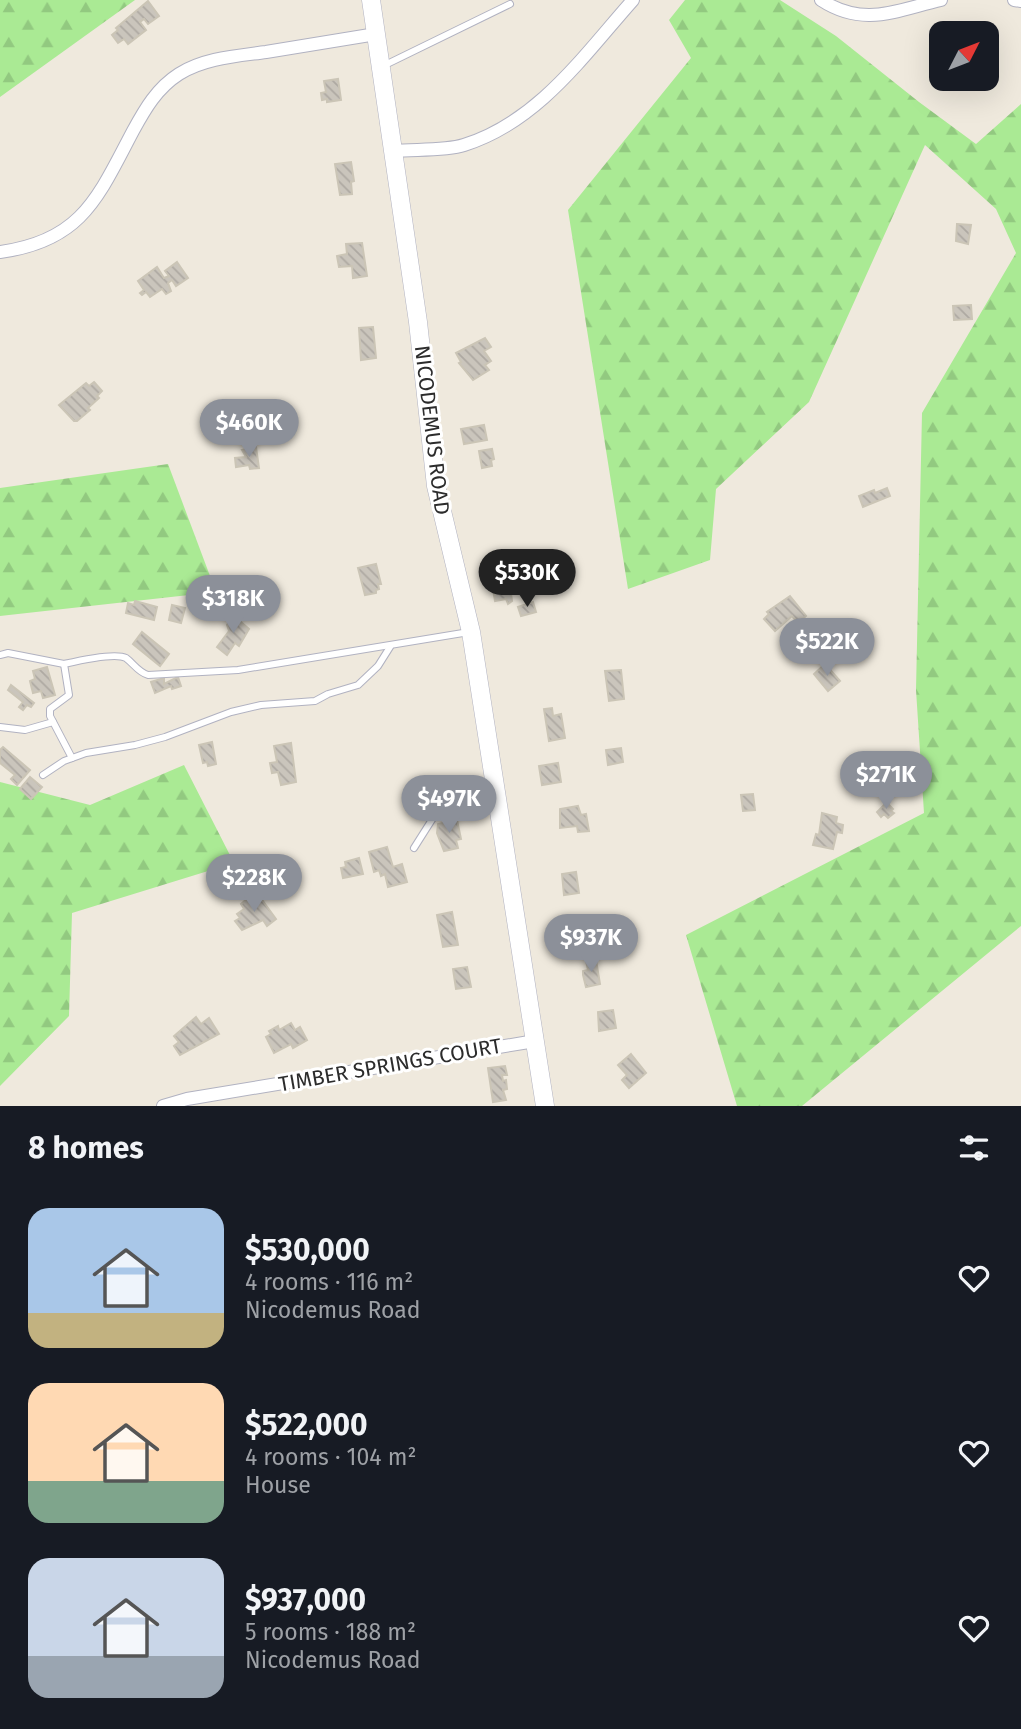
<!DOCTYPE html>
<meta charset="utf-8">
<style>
:root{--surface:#171b24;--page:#242831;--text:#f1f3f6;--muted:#9ea1a6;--accent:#8c9099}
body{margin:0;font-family:"Fira Sans",sans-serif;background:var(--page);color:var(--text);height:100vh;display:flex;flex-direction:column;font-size:26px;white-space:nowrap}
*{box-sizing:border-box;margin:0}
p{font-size:23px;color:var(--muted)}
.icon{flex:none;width:38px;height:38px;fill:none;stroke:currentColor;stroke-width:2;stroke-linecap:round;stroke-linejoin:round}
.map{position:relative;height:1106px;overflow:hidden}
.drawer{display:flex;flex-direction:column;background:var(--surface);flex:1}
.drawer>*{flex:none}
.needle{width:46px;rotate:48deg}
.fabs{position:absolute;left:929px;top:21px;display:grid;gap:14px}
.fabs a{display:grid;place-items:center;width:70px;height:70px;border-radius:14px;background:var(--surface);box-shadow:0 7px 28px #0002;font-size:35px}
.price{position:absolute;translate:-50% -60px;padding:0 16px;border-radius:24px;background:var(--accent);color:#fff;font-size:23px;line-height:46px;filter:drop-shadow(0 2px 4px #0008)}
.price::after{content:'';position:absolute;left:50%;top:42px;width:21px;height:16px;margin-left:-10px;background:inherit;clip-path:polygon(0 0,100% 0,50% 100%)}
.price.active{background:#222;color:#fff}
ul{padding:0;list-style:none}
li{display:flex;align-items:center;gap:21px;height:175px;padding:0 28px}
li span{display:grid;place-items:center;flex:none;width:196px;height:140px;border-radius:21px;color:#555}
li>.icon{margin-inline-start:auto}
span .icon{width:84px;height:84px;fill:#fffc;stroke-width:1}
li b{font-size:30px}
h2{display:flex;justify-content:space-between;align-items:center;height:84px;padding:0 28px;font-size:30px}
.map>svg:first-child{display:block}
</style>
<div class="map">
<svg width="1021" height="1106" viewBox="0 0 1021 1106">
<defs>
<pattern id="forest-firs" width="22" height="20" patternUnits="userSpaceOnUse" patternTransform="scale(1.75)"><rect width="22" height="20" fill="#aaea94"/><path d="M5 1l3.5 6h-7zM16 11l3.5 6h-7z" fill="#92c980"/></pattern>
<pattern id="building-back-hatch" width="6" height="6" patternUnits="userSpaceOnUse" patternTransform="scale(1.75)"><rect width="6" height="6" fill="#cac5bc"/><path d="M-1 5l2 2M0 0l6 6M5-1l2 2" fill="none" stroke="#aea9a2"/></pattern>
</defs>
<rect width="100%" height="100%" fill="#efe9dd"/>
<g fill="url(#forest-firs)">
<path d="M 0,0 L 135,0 L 0,97 Z"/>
<path d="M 685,0 L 780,0 L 836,36 L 919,102 L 976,144 L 1021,104 L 1021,926 L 802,1106 L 737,1106 L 686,935 L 924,813 L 916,690 L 922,413 L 1016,253 L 996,209 L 925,145 L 809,402 L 716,489 L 710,560 L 628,589 L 568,210 L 691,58 L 669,20 Z"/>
<path d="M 168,464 L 216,592 L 0,616 L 0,488 Z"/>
<path d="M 184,765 L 234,863 L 72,913 L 69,1016 L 0,1086 L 0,782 L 90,805 Z"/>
</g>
<g fill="url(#building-back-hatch)" stroke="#cbc5b6" stroke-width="2">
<path d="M 148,1 L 159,16 L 148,24 L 144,19 L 140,22 L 146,30 L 128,44 L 124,39 L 118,43 L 112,35 L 118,30 L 116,28 Z"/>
<path d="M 338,79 L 341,100 L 327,102 L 327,99 L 322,100 L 321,93 L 326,92 L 324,81 Z"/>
<path d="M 351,162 L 354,181 L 351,182 L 352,194 L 340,195 L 335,164 Z"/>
<path d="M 957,224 L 971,225 L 968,244 L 956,241 Z"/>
<path d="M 362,243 L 367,276 L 353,278 L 352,266 L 339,267 L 337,256 L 347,254 L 346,244 Z"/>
<path d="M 177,262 L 188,278 L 176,286 L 172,280 L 168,283 L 171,291 L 166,294 L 162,289 L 150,297 L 146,292 L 142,295 L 140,293 L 144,290 L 138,281 L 157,267 L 164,278 L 169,276 L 165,271 Z"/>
<path d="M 971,305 L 972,319 L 954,320 L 953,306 Z"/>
<path d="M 373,327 L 376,358 L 361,360 L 359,328 Z"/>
<path d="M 485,338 L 491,347 L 484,351 L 491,361 L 485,365 L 489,370 L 473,380 L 459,363 L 461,362 L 456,353 Z"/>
<path d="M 94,382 L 102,391 L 97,396 L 99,398 L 88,408 L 90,410 L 77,421 L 74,421 L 59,405 L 86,383 L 89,386 Z"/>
<path d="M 484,425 L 487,440 L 464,444 L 461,429 Z"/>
<path d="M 256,447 L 259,468 L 250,469 L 249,465 L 236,467 L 235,458 L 246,457 L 242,450 Z"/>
<path d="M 492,449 L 494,459 L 491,460 L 492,466 L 482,468 L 479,451 Z"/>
<path d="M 887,488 L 890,496 L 863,507 L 859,496 L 874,490 L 875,493 Z"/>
<path d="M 376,564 L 381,584 L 378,584 L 379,589 L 376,590 L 376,593 L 365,595 L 358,568 Z"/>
<path d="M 510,586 L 512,601 L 508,604 L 506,599 L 495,601 L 493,589 Z"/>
<path d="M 790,596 L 806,616 L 798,623 L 792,616 L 775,631 L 764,619 L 769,614 L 767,612 Z"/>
<path d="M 135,601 L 157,607 L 154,620 L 126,613 L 128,603 L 134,605 Z"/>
<path d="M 533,602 L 536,612 L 521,616 L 518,607 Z"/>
<path d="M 172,605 L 185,608 L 181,623 L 169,620 Z"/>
<path d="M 234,616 L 249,629 L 239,646 L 235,643 L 227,655 L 217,647 L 229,631 L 227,625 Z"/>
<path d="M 142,632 L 169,654 L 160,666 L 133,644 Z"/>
<path d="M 831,645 L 839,655 L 829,663 L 822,653 Z"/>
<path d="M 825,664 L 840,681 L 828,691 L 814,674 Z"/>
<path d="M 47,667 L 55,695 L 43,698 L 41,691 L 33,693 L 30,681 L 35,679 L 33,671 Z"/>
<path d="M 621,670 L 624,699 L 609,701 L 605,671 Z"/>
<path d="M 178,677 L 181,686 L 172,689 L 171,686 L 155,693 L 151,682 L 164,678 L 164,684 Z"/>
<path d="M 11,685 L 34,703 L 31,707 L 27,705 L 23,710 L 19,707 L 23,702 L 8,690 Z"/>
<path d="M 552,708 L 553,716 L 561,714 L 565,738 L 549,741 L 544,709 Z"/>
<path d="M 212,742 L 216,764 L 208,766 L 207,762 L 203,763 L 199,745 Z"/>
<path d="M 291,743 L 296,782 L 281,785 L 278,772 L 272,773 L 270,763 L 277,762 L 274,746 Z"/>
<path d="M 3,747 L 30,770 L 17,785 L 11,779 L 15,775 L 0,763 L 0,750 Z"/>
<path d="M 621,748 L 623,762 L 608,765 L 606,750 Z"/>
<path d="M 558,763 L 561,782 L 542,785 L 539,766 Z"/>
<path d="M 30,777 L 42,787 L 31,799 L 20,789 Z"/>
<path d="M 753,794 L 755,810 L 743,811 L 741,795 Z"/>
<path d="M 885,804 L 888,804 L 893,809 L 891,811 L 894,813 L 888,818 L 884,814 L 881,817 L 877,812 Z"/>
<path d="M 578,806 L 581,815 L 586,814 L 589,831 L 578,832 L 577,826 L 560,828 L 560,809 Z"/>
<path d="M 822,813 L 837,817 L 836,823 L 843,825 L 842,833 L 837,832 L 833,849 L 813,845 L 816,834 L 819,835 Z"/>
<path d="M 457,820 L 461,839 L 456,840 L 458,848 L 444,851 L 437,833 L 438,824 Z"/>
<path d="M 387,847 L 393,867 L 402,864 L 407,882 L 388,887 L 385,874 L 381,876 L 379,870 L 374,872 L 369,852 Z"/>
<path d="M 359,858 L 363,874 L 343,878 L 341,868 L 346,867 L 345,862 Z"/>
<path d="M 576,872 L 579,893 L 564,895 L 562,874 Z"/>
<path d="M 260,897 L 276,919 L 267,926 L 263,920 L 242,930 L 235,921 L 240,918 L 237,914 L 244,909 L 241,904 L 247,899 L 251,904 Z"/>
<path d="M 452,912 L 458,945 L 443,947 L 437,915 Z"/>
<path d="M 593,915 L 595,934 L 574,935 L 573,916 Z"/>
<path d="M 596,960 L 600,984 L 586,987 L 583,975 L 583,971 L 588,970 L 586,961 Z"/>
<path d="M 467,967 L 471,987 L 456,989 L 453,969 Z"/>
<path d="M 613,1010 L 616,1028 L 599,1031 L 598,1012 Z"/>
<path d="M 196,1017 L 201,1024 L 209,1018 L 219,1034 L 180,1055 L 174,1046 L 179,1042 L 174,1036 Z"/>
<path d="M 291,1023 L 295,1030 L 300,1027 L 307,1040 L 293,1048 L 291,1044 L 274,1053 L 266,1037 L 271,1034 L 269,1031 L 278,1026 L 279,1030 Z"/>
<path d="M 631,1054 L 646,1073 L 629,1088 L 622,1080 L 627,1075 L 618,1065 Z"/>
<path d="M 505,1066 L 507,1075 L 502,1075 L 503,1081 L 506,1080 L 507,1089 L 503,1090 L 506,1100 L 493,1102 L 488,1068 Z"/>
</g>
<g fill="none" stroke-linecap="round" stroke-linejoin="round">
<defs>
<g id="lane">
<path d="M 383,66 L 510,4"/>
<path d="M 0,655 L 8,653 L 64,664"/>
<path d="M 0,727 L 25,730 L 53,722"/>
<path d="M 72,758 L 50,716 L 50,709 L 69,695 L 64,664 C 77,661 115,652 126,658 C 134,664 138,672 148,675 L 238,670 L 469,632"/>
<path d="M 43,775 L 64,761 L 86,753 L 135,745 L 165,737 L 231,712 L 261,705 L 315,701 L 328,694 L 358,685 L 378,666 L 390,647"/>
<path d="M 414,848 L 440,807 L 447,803 L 495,796"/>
</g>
<g id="street">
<path d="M 821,0 C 864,28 897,10 941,0"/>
<path d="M 1014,0 L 1021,1"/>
<path d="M 394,151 C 415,149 445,151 464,145 C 538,122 584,55 633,0"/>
<path d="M 0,252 C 82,241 98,197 133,131 C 145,109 157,88 179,74 C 204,58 237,56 266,52 C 302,46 339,40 376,34"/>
<path d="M 163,1106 L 187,1099 L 535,1041"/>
</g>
<path id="secondary" d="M 371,0 L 418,322 L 436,486 L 471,632 L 545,1106"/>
</defs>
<use href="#lane" stroke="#b1b2c1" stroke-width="8"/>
<use href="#street" stroke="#b1b2c1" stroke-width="14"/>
<use href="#secondary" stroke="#b1b2c1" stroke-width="19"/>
<use href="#lane" stroke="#fff" stroke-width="6"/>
<use href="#street" stroke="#fff" stroke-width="12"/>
<use href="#secondary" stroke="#fff" stroke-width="18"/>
</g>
<g text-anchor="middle" stroke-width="6" stroke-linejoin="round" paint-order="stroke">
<g font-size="21" fill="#2c2c2c" stroke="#fff">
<text transform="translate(432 430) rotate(83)" y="7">NICODEMUS ROAD</text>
<text transform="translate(390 1065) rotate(-10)" y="7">TIMBER SPRINGS COURT</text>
</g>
</g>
</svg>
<div class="fabs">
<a><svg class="needle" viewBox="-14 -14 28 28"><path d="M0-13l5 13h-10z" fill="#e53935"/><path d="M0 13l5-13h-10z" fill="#9ea1a6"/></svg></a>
</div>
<b class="price" style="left:249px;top:459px">$460K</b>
<b class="price active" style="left:527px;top:609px">$530K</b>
<b class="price" style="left:233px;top:635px">$318K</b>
<b class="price" style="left:827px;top:678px">$522K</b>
<b class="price" style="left:886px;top:811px">$271K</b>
<b class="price" style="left:449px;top:835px">$497K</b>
<b class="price" style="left:254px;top:914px">$228K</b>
<b class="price" style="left:591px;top:974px">$937K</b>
</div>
<section class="drawer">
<h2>8 homes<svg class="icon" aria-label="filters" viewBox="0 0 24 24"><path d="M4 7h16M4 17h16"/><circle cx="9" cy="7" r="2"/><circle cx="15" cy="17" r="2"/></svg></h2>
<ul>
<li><span style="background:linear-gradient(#a9c7e8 75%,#c2b280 0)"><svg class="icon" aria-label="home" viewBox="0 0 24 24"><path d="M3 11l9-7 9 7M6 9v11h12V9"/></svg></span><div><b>$530,000</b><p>4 rooms · 116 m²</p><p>Nicodemus Road</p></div><svg class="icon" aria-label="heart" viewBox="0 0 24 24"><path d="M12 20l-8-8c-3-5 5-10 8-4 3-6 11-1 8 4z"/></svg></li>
<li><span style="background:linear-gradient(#ffd9b3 70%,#7fa58c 0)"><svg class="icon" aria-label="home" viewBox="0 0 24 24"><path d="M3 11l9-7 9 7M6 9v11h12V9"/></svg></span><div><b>$522,000</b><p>4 rooms · 104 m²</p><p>House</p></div><svg class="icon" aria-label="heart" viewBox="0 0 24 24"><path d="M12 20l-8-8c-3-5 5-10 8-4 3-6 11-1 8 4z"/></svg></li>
<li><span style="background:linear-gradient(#c9d6e8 70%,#9aa5b1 0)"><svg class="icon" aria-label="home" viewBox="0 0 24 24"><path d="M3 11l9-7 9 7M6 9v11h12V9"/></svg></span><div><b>$937,000</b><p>5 rooms · 188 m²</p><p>Nicodemus Road</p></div><svg class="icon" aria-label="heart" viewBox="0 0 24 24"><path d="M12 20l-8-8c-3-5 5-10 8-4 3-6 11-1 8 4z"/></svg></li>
</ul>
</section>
